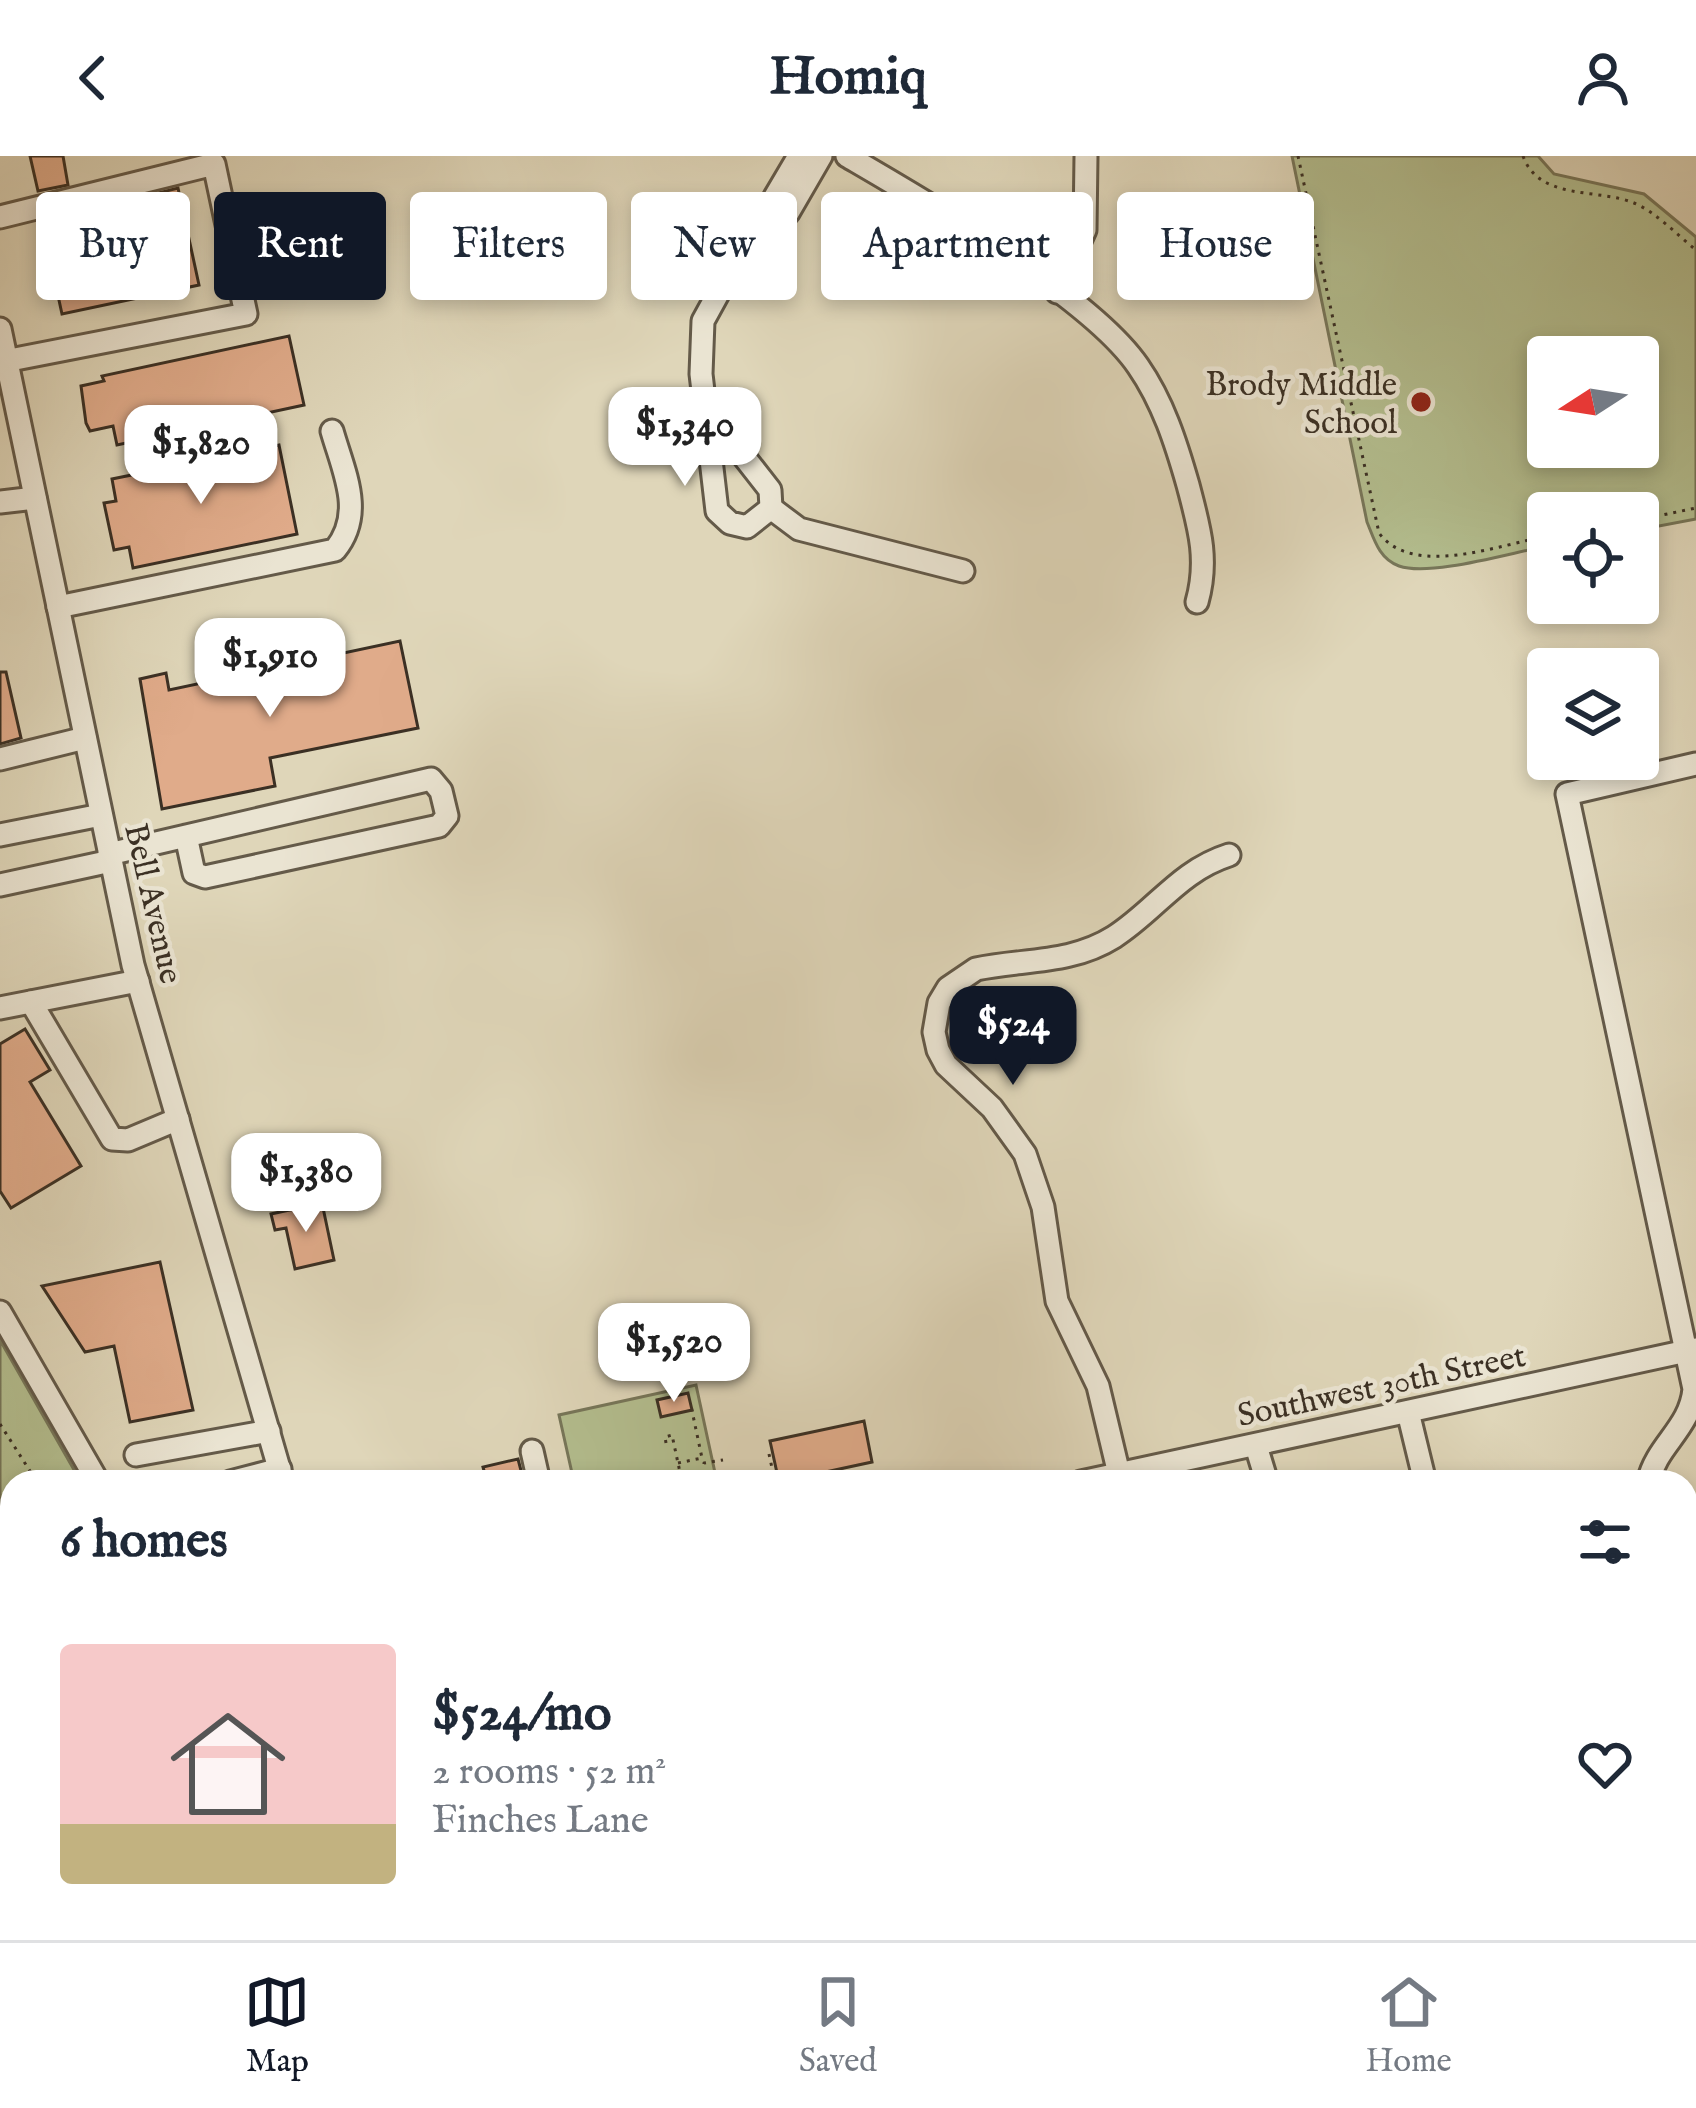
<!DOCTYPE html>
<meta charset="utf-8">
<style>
:root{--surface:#fff;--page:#f2f2f3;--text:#1f2937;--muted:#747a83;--line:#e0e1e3;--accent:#111827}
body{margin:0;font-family:"IM FELL English",serif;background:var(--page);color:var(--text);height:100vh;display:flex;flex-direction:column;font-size:45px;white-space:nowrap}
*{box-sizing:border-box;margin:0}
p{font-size:39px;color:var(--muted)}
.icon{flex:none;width:66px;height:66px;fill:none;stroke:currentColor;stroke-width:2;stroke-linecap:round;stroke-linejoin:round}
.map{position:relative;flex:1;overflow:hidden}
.sheet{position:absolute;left:0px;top:1314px;width:1698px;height:471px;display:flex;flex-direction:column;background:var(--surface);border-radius:36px 36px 0 0;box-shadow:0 6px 18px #0003}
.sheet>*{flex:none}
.hud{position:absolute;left:36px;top:36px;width:1626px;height:108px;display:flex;gap:24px}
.needle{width:78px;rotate:258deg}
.controls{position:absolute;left:1527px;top:180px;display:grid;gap:24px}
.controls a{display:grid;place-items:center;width:132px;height:132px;border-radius:12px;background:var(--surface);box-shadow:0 6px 18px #0003;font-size:60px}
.price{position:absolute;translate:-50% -102px;padding:0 27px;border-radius:24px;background:#fff;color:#222;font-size:39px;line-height:78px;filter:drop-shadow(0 3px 6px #0008)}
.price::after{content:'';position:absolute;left:50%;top:72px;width:36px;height:27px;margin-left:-18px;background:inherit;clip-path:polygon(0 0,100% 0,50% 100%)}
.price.on{background:var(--accent);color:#fff}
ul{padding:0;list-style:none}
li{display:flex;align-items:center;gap:36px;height:300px;padding:0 60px}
li span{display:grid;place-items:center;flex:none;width:336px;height:240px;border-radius:12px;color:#555}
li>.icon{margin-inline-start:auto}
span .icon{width:144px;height:144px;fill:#fffc;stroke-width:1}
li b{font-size:51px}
h2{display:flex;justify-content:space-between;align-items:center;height:144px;padding:0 60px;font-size:51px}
.pill{padding:0 42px;border-radius:12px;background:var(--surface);box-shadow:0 6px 18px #0003;font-size:42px;line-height:108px}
.pill.on{background:var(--accent);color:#fff}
header{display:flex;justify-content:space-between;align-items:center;height:156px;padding:0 60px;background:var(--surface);font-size:54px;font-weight:800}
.dock{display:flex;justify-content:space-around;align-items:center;height:168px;border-top:3px solid var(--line);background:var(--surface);font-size:33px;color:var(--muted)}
.dock a{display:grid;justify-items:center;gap:6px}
.dock .on{color:var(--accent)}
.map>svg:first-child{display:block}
</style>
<header><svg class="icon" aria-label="back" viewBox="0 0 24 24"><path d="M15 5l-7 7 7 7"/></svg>Homiq<svg class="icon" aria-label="person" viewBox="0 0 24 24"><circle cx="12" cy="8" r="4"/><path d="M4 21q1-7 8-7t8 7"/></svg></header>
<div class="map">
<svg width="1696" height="1784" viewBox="0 0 1696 1784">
<rect width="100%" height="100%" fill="#dfd6b9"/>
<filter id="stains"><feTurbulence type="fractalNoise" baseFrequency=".00167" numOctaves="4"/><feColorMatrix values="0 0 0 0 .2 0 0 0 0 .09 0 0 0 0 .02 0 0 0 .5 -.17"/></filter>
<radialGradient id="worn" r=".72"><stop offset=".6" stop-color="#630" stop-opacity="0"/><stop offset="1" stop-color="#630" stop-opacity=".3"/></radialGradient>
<g fill="#b3bd8e" stroke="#777659" stroke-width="3" fill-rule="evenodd">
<path d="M 1292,0 L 1538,0 L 1554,18 L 1644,38 L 1696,81 L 1696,363 L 1638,374 L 1638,357 L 1548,357 L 1548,390 C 1513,396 1431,421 1399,410 C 1379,403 1374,383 1367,366 ZM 1548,201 L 1638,201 L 1638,291 L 1548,291 Z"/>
<path d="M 0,1184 L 81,1326 L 12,1326 L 12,1534 L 0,1537 Z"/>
<path d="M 696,1229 L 717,1326 L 574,1326 L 559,1259 Z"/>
<path d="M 1168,1310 L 1170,1318 L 1196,1313 L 1205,1322 L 1230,1316 L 1247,1326 L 1081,1326 Z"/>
<path d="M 12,1566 L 12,1773 L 1418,1773 L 1416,1784 L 0,1784 L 0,1569 Z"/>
</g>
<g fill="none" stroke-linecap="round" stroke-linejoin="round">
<g stroke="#75807f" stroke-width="4.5">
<path d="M 1686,1651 L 1696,1641"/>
<path d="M 1121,1784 L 1151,1773"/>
</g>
</g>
<g fill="#e0ab8a" stroke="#3b3024" stroke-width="3">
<path d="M 30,0 L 63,0 L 68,29 L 38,35 Z"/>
<path d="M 178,32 L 199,129 L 62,158 L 42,66 Z"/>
<path d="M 289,180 L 304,249 L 117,289 L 113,270 L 90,275 L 86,267 L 81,230 L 104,225 L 102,220 Z"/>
<path d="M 279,289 L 297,378 L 133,412 L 129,391 L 114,394 L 104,347 L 116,345 L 112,323 Z"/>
<path d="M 400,485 L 418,572 L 270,602 L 275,630 L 162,653 L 140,523 L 166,517 L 169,534 Z"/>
<path d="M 0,516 L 6,516 L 21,582 L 0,588 Z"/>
<path d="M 25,873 L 50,914 L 30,926 L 81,1010 L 11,1052 L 0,1035 L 0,888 Z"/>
<path d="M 322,1047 L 334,1104 L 295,1113 L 286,1072 L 275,1074 L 271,1058 Z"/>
<path d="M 160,1106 L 193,1254 L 130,1266 L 114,1190 L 85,1196 L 42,1130 Z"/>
<path d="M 688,1237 L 692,1254 L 661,1261 L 657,1244 Z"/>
<path d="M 864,1265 L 872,1306 L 779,1326 L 770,1285 Z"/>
<path d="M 518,1303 L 524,1326 L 487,1326 L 483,1311 Z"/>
</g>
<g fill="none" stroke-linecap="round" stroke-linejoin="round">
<defs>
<g id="minor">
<path d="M 847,0 C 924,45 1090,140 1138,210 C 1163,246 1176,287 1188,329 C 1199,371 1209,403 1197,446"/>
<path d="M 0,61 L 214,8 L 246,158 L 0,206"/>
<path d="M 770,65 L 773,44 L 799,0"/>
<path d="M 1057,136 L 1085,74 L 1086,0"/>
<path d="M 0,173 L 133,809 L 283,1326"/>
<path d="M 709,256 L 770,334 L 771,352 L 747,371 L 730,367 L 717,355 L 701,218 L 703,165 L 731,114 L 770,65 L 788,57 L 821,0"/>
<path d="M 0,346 L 35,342"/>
<path d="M 771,352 L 799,373 L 963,415"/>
<path d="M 58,451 L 335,394 C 365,357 344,317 332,275"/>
<path d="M 0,603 L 85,582"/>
<path d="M 0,679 L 101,659"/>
<path d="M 109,698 L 431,623 L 441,635 L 447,660 L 439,670 L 205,721 L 194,717 L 186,680"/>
<path d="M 0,729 L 111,705"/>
<path d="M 31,846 L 112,983 L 128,984 L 178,963"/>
<path d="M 0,852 L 138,825"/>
<path d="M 0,1156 L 98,1326"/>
<path d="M 1408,1256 L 1425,1326"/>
<path d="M 1256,1290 L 1267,1326"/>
<path d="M 532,1295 L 539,1326"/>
<path d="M 136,1299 L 269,1275"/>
<path d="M 1119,1318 L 1098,1230 L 1057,1145 L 1043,1051 L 1025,998 L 992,952 L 946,909 L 938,894 L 934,876 L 939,847 L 948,832 L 976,813 C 1024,803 1071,808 1114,781 C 1156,754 1179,715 1229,699"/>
<path d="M 230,1326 L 280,1313"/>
<path d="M 1081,1326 L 1696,1193"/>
<path d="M 1648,1326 C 1657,1288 1690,1273 1694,1233 L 1567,638 L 1696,608"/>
<path d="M 1686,1403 L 1696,1407"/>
<path d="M 0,1559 L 12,1557"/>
</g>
</defs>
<use href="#minor" stroke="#645a49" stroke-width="27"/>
<g stroke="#3b3024" stroke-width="3" stroke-dasharray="3 6" stroke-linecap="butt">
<path d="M 1298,0 L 1379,377 C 1413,423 1501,388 1548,380"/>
<path d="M 1523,0 C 1539,45 1598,32 1634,47 C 1656,56 1677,79 1696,94"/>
<path d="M 1638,364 L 1696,352"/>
<path d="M 0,1268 L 37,1326"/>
<path d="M 666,1287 L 665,1281 L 672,1279 L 681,1321 L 702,1319"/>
<path d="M 769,1298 L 775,1326"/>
<path d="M 678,1307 L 702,1302 L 691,1250"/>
<path d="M 704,1326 L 704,1307 L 723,1304"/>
<path d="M 798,1326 L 843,1316 L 842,1312"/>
<path d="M 0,1609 L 12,1608"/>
<path d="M 348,1773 L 354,1784"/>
</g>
<use href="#minor" stroke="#eae4d2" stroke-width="21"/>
</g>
<circle fill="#8f2418" stroke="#eae4d2" stroke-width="4.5" cx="1421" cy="246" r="12"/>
<g text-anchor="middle" stroke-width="9" stroke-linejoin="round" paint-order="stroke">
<g font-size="33" fill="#3b3024" stroke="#eae4d2" text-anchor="end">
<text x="1397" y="239">Brody Middle<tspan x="1397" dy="38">School</tspan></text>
</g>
<g font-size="33" fill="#3b3024" stroke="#eae4d2">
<text transform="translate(155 747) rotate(77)" y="12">Bell Avenue</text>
<text transform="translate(1381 1228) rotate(-12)" y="12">Southwest 30th Street</text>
</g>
</g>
<rect width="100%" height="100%" filter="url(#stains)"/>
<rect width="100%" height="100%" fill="url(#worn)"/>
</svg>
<div class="controls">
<a><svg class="needle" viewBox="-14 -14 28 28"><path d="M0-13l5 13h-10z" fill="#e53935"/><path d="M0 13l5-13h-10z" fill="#747a83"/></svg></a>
<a><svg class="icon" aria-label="locate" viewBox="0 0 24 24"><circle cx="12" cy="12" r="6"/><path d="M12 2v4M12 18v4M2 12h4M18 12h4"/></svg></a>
<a><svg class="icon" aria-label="layers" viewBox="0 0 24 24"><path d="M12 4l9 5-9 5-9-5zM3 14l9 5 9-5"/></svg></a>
</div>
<b class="price" style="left:685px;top:333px">$1,340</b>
<b class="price" style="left:201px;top:351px">$1,820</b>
<b class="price" style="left:270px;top:564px">$1,910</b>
<b class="price on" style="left:1013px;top:932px">$524</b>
<b class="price" style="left:306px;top:1079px">$1,380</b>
<b class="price" style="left:674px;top:1249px">$1,520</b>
<div class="hud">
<a class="pill">Buy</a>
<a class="pill on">Rent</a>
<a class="pill">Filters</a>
<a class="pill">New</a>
<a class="pill">Apartment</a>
<a class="pill">House</a>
</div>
<section class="sheet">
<h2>6 homes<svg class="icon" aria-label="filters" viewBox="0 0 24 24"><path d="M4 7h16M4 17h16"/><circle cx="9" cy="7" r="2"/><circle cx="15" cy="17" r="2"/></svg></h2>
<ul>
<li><span style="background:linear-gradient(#f6c9c9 75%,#c2b280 0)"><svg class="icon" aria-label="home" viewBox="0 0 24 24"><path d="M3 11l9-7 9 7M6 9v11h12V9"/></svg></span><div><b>$524/mo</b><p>2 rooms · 52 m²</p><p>Finches Lane</p></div><svg class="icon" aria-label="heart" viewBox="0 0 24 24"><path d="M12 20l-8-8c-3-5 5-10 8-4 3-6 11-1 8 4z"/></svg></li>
</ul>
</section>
</div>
<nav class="dock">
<a class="on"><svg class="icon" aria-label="map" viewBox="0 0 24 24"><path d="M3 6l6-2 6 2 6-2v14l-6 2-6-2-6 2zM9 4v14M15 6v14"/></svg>Map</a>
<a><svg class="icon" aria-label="saved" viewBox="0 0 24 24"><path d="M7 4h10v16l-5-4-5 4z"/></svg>Saved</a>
<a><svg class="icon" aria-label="home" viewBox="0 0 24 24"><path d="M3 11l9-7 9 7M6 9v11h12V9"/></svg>Home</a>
</nav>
